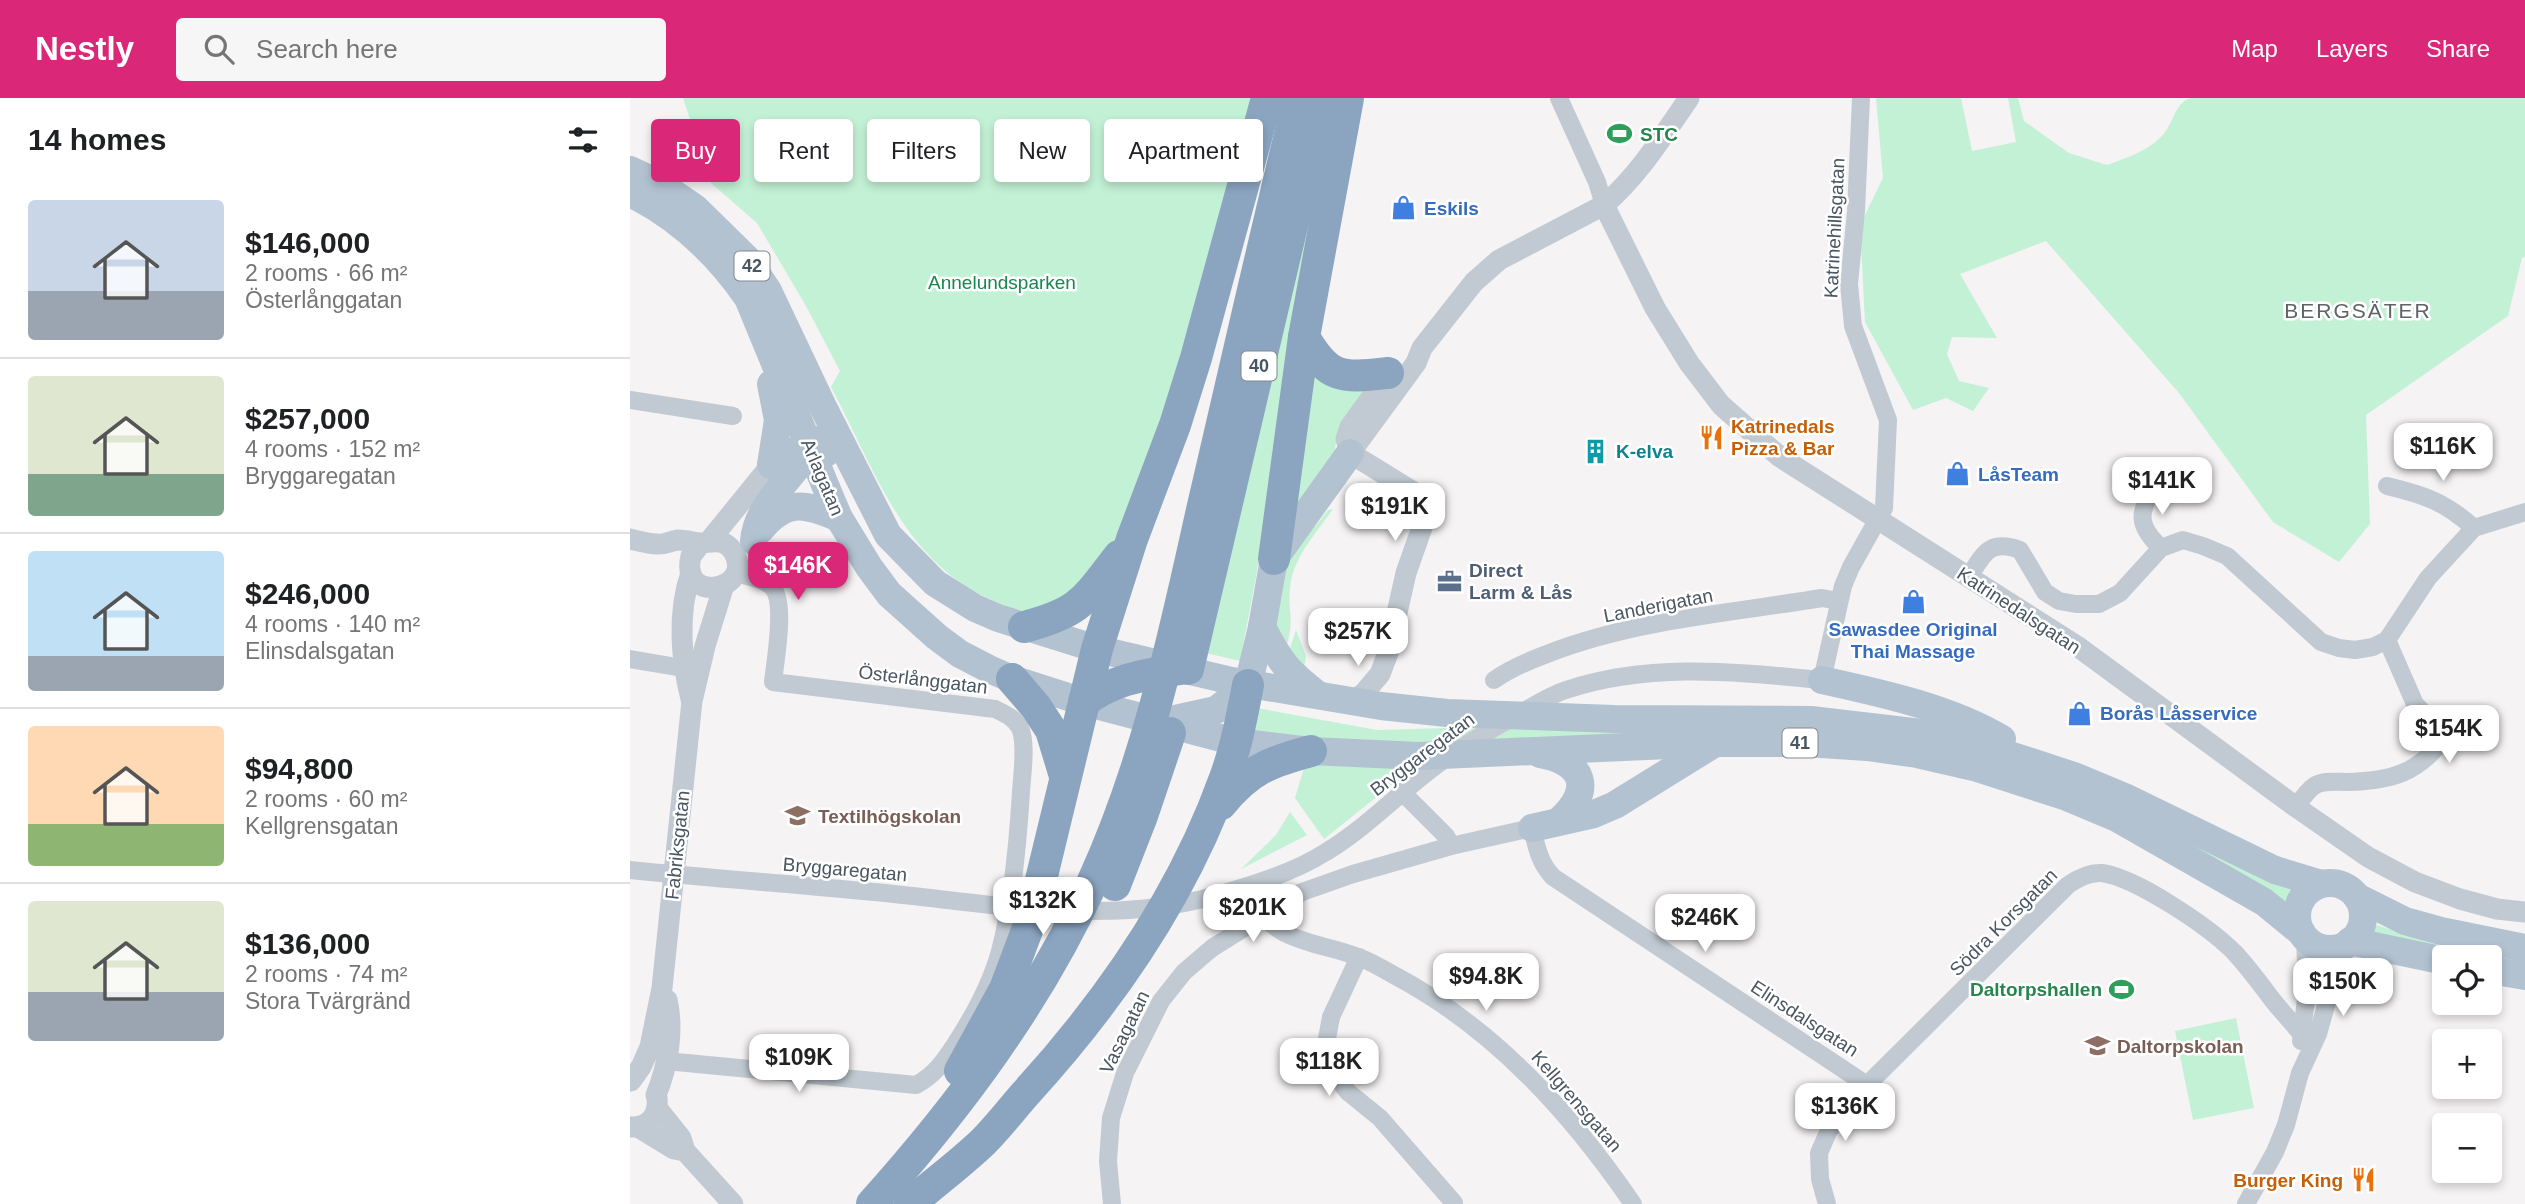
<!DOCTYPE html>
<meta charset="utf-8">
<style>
:root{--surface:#fff;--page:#f6f6f6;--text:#202124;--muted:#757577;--line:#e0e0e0;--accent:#db2777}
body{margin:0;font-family:Arial,sans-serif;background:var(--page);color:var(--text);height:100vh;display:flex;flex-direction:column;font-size:26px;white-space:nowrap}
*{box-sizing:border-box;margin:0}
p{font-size:23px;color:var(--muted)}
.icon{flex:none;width:38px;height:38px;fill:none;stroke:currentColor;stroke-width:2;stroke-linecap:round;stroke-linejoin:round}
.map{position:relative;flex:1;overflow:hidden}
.sheet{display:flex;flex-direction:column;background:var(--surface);width:630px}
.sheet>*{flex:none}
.banner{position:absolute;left:21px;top:21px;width:665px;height:63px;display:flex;gap:14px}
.fabs{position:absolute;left:1802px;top:847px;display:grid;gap:14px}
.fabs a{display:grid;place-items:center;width:70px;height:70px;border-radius:7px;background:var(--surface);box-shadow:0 4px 10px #0003;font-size:35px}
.price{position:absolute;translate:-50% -60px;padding:0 16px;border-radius:14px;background:#fff;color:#222;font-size:23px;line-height:46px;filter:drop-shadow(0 2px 4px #0008)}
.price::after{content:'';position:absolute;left:50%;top:42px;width:21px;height:16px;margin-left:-10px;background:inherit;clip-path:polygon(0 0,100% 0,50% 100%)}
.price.current{background:var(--accent);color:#fff}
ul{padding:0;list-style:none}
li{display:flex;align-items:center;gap:21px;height:175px;padding:0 28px}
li+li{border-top:2px solid var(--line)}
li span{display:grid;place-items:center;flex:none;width:196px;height:140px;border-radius:7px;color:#555}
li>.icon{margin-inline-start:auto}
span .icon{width:84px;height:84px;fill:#fffc;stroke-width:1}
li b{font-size:30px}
h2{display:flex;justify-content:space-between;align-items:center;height:84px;padding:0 28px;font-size:30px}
.pill{padding:0 24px;border-radius:7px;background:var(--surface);box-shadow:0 4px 10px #0003;font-size:24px;line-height:63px}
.pill.current{background:var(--accent);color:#fff}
header{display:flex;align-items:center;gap:42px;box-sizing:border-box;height:98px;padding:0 35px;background:var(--accent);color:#fff}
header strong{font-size:33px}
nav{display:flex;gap:38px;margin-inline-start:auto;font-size:24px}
.search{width:490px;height:63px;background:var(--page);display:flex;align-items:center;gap:18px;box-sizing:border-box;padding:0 24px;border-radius:7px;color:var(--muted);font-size:26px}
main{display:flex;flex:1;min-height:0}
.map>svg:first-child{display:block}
</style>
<header>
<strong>Nestly</strong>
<div class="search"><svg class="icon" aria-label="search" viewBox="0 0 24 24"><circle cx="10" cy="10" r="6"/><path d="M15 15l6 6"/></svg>Search here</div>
<nav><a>Map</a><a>Layers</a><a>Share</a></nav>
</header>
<main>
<section class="sheet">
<h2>14 homes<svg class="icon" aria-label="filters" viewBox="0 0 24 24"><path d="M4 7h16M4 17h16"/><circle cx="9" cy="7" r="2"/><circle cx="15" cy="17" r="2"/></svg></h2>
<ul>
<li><span style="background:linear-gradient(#c9d6e8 65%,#9aa5b1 0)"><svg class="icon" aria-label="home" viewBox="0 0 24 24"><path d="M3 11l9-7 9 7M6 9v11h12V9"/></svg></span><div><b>$146,000</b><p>2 rooms · 66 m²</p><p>Österlånggatan</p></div></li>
<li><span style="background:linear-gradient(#dfe7d0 70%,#7fa58c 0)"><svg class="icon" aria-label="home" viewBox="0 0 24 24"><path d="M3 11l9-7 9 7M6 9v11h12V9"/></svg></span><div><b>$257,000</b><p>4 rooms · 152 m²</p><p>Bryggaregatan</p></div></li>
<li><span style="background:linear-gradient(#bfe0f5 75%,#9aa5b1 0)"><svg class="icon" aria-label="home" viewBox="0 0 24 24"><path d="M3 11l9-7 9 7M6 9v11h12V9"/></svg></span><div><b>$246,000</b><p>4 rooms · 140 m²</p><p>Elinsdalsgatan</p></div></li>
<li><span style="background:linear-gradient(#ffd9b3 70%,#8fb573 0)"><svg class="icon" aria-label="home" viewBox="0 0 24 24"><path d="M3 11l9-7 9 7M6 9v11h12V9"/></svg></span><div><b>$94,800</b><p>2 rooms · 60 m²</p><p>Kellgrensgatan</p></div></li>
<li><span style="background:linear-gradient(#dfe7d0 65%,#9aa5b1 0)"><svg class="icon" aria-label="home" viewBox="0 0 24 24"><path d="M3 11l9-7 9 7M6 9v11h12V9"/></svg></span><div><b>$136,000</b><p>2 rooms · 74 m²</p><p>Stora Tvärgränd</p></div></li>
</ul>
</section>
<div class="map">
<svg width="1895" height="1106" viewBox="0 0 1895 1106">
<rect width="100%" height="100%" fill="#f5f3f3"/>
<g fill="#c3f1d5">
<path d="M 53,0 L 630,0 L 543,311 L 481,453 L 455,494 C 437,500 417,510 398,512 C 385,514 369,505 358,500 C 271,460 243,367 201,289 L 210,273 L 176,208 L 127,125 L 81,85 Z"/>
<path d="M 1246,0 L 1331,0 L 1342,53 L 1386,44 L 1378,0 L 1388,0 L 1394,23 L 1439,55 L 1477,67 C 1496,60 1516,54 1531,39 C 1543,28 1544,6 1560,0 L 1895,0 L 1895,159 L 1892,160 L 1878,218 L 1736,317 L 1740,426 L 1709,464 L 1643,424 L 1549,295 L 1416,143 L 1330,176 L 1367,240 L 1322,239 L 1317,256 L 1329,283 L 1359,290 L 1343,313 L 1316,300 L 1283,312 L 1235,224 L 1230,127 L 1253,80 Z"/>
<path d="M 691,56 L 626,479 L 610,563 L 576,555 Z"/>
<path d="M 683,269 L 745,285 L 708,339 L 705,349 L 706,356 L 661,417 Z"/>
<path d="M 703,411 C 688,433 666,456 661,483 C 656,508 666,524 656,549 L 646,525 L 652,472 L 681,427 L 685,429 L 698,412 Z"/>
<path d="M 666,532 L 676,558 L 674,570 L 659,553 Z"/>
<path d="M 621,609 L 747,632 L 889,628 L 1333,649 L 1668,792 L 1660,813 L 1351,660 L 755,645 L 616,634 Z"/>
<path d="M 676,663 L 789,665 L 694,741 L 665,700 Z"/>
<path d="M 660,714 L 677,737 L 611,771 L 646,737 Z"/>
<path d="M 1740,825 L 1775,836 L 1895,861 L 1895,866 L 1734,839 Z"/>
<path d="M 1606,920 L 1624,1010 L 1563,1022 L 1545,933 Z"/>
</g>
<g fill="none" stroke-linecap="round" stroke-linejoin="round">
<g stroke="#c1cad2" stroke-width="18">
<path d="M 929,0 L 967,84 L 974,107"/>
<path d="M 0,302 L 103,318"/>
<path d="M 1525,388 C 1507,415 1508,428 1531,450"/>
<path d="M 1757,388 C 1795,397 1815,404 1844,430"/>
<path d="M 1339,479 C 1354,455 1359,441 1390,452 L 1415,494 L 1429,503 L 1446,506 L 1469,506 L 1490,495 L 1531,450 L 1553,442 L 1573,448 L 1597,458 L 1691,544 L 1709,550 L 1725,552 L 1743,549 L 1757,542 L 1798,480 L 1844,430 L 1895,414"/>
<path d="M 0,561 L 53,570"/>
<path d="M 864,582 C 881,570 898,563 917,556 C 1004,522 1101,515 1192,500 L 1208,503"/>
<path d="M 773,695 L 816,738 L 821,748"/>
<path d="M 1666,709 C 1671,702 1677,693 1684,688 C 1693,682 1706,684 1716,684 C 1761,683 1788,676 1816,638 L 1785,606 L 1757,542"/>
<path d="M 0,772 C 88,781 176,787 264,796 C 369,807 481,827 584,798 C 622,787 663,775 696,754 C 734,731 765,699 800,672 C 829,650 859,632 891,615 C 905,607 920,597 936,592 C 1020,564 1105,574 1192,582 L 1213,488 L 1221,469 L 1254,410 L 1258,322 L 1223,228 L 1219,186 L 1226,113 L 1231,0"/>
<path d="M 631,818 C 639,824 648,832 657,836 C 679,847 706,850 728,859 C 740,863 751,870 762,876 C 863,929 939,1013 1003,1106"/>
<path d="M 729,859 L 701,919 L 696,946 L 703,974 L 718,994 L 750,1020 L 824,1105"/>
<path d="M 1671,943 L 1677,893 L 1675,838"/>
<path d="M 36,963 L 286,987 C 305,977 314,963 326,945 C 344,917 361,886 370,853 C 382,807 388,742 391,694 C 392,677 397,645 390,630 C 384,619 375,616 365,611 L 143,584 C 145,564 157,501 141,488 C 132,480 116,478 105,475"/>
<path d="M 482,1106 L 478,1063 L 481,1020 L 495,975 L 531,903 L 554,874 L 582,850 L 672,794 L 723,776 L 821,748 L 902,730 C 907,750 909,764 923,779 L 1237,987"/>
<path d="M 1197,1106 L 1190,1081 L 1189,1055 L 1199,1032 L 1237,987 L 1438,787 C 1448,780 1459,774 1472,775 C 1507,780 1579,829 1604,854 C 1618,869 1629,884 1641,900 C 1651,913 1662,924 1672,937"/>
<path d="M 1616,1106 L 1645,1054 L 1656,1027 L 1670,975 L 1688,936 L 1713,847"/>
</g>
<g stroke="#c1cad2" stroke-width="21">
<path d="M 974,107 L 1025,210 L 1059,265 L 1091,307 L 1150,359 L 1447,548 L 1666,709 L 1738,759 L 1785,784 L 1830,801 L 1867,811 L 1895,814"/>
<path d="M 720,355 L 786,265 L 792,250 L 844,184 L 869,162 L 974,107 C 1009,77 1033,38 1059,0"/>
<path d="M 720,355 L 785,395 L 791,403 L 795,421 L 776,475 L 758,555 L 750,576 L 734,595 L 722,604"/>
<path d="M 720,355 L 716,341 L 720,329 L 762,271"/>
<path d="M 0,441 C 9,443 18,446 27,446 C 34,447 40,443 48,442 C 55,442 62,444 69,445 C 82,445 93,439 103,453 C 127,492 49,508 61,458 L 71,445"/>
<path d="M 80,442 L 141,367"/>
<path d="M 61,475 C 47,515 51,562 61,601"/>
<path d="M 1,983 L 11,969 L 20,949 L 32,890 L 62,603 L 75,548 L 94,487"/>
<path d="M 26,997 C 38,968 44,932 37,902"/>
<path d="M 27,1010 L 51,1040 L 55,1053 L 103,1106"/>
<path d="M 0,1029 C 18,1030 29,1018 27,1000"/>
<path d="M 8,1029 L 44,1051 L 55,1053"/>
</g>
<g stroke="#b3c2d1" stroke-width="28">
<path d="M 0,72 L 30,86 L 65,110 L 117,161 L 138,193 L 193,309 L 258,437 L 305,485 L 345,510 L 368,520 L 467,551 L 602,583 L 751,608 L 817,615 L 984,621 L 1181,622 L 1300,636 L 1349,647 L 1444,678 L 1499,701 L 1645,772 L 1691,786"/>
<path d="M 0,95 C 49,119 87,155 118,200 L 200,399 L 209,420 L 239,469 L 259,496 L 307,539 L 330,556 L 359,571 L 382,581 L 454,604 L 606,644 L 681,653 L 789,658 L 1085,645 L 1176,645 L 1237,649 L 1287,656 L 1344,669 L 1437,699 L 1487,720 L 1634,804 L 1672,835"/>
<path d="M 141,367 C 162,351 170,347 196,355"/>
<path d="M 141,367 L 148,322 L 141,286"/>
<path d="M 131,431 C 157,400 176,406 209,420"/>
<path d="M 124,443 C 127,403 169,377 184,342"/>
<path d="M 632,529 C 650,564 657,573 688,597"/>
<path d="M 1192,582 C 1251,595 1321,610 1372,641"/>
<path d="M 536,623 L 586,612 L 618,587 L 632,529 L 644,461 L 720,355"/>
<path d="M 910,656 C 954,664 964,691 930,722"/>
<path d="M 902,730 L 964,716 L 985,707 L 1082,647"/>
<circle cx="1700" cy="818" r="33"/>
<path d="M 1727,799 L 1775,823 L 1811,833 L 1895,850"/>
<path d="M 1720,843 L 1815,863"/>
<path d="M 1860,872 L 1895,878"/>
</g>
<g stroke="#8ba5c1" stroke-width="32">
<path d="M 674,239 C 699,282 712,280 758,275"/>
<path d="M 644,461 L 674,239 L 718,0"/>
<path d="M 394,529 C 451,514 454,503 489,458"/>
<path d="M 558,571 L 692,0"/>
<path d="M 382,581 L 406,609 L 421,632 L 435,678"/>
<path d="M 454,604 C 482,581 515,577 550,571"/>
<path d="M 591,706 C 619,672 639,664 681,653"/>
<path d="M 485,787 L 512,718 L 540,635"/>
<path d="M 330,973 L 375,891 L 402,819 L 467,551 L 502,441 L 545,327 L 566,260 L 637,0"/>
<path d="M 242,1106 C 330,1008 408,903 463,783 C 517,665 544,538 572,412 C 604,275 635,137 669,0"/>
<path d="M 280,1106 C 304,1085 330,1066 353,1044 C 368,1029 381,1012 395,996 C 479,904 553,797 595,680 C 606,650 612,618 618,587"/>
</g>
</g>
<defs>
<symbol id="stadium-bare" viewBox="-9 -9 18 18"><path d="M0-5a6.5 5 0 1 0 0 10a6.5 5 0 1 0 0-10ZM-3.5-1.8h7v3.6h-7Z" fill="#2e9e5b" stroke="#fff" stroke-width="2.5" paint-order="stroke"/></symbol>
<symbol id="shop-bare" viewBox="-9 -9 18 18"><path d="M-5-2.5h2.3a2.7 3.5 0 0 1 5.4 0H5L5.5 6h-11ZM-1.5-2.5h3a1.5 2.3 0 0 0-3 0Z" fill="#3f7fe0" stroke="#fff" stroke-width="2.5" paint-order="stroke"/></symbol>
<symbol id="restaurant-bare" viewBox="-9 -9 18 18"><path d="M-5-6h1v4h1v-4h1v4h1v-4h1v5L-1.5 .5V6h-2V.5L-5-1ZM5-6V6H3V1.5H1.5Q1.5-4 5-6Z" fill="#e8710a" stroke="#fff" stroke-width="2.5" paint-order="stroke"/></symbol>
<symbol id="building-bare" viewBox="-9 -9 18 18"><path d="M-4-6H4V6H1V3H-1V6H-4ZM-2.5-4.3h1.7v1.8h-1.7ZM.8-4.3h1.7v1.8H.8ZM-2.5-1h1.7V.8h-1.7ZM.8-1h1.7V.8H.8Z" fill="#0f9aa8" stroke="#fff" stroke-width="2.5" paint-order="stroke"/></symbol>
<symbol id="office-bare" viewBox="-9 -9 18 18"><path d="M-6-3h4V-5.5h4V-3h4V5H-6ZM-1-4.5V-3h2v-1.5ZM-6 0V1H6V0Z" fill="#5c6f8a" stroke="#fff" stroke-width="2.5" paint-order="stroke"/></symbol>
<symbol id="university-bare" viewBox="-9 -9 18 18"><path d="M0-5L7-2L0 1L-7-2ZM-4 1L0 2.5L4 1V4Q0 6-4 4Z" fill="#8d6e63" stroke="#fff" stroke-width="2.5" paint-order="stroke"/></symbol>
<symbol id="school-bare" viewBox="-9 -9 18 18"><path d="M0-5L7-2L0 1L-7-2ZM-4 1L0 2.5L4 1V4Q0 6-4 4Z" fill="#8d6e63" stroke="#fff" stroke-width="2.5" paint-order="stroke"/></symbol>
</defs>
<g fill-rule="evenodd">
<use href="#stadium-bare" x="972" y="18" width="35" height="35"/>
<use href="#shop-bare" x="756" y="92" width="35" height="35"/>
<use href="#restaurant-bare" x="1064" y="322" width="35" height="35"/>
<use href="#building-bare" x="948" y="336" width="35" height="35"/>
<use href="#shop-bare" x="1310" y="358" width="35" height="35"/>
<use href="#office-bare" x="802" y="466" width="35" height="35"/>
<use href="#shop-bare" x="1266" y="486" width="35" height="35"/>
<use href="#shop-bare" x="1432" y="598" width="35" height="35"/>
<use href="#university-bare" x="150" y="700" width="35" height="35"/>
<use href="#stadium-bare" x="1474" y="874" width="35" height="35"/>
<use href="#school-bare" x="1450" y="930" width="35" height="35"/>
<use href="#restaurant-bare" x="1716" y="1064" width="35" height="35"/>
</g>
<g text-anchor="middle" stroke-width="5" stroke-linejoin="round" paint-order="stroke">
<g fill="#fff" stroke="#808990" stroke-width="2">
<rect x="104.5" y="153.5" width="35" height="29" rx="5"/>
<rect x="611.5" y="253.5" width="35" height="29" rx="5"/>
<rect x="1152.5" y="630.5" width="35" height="29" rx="5"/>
</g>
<g font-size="18" font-weight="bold" fill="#4a5661">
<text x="122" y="174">42</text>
<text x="629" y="274">40</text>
<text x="1170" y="651">41</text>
</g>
<g font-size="19" font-weight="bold" fill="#27864d" stroke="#fff" text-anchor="start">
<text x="1010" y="43">STC</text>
<text x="1472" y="898" text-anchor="end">Daltorpshallen</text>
</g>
<g font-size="19" font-weight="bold" fill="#366cbe" stroke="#fff" text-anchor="start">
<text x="794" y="117">Eskils</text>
<text x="1348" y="383">LåsTeam</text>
<text x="1283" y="538" text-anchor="middle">Sawasdee Original<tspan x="1283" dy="22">Thai Massage</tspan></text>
<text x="1470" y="622">Borås Låsservice</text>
</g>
<g font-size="19" fill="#4a5661" stroke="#fff">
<text transform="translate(1204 130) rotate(-87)" y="7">Katrinehillsgatan</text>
<text transform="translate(193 379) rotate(67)" y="7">Arlagatan</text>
<text transform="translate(1028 507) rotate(-11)" y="7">Landerigatan</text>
<text transform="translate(1389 512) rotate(33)" y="7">Katrinedalsgatan</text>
<text transform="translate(293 581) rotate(7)" y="7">Österlånggatan</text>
<text transform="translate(792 656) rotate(-37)" y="7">Bryggaregatan</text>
<text transform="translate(47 747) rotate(-84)" y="7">Fabriksgatan</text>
<text transform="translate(215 771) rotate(5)" y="7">Bryggaregatan</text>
<text transform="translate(1373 824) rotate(-45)" y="7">Södra Korsgatan</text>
<text transform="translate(1175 920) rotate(33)" y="7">Elinsdalsgatan</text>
<text transform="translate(494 934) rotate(-64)" y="7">Vasagatan</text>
<text transform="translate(947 1003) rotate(49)" y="7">Kellgrensgatan</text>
</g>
<g font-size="19" fill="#17864f" stroke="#fff">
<text x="372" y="191">Annelundsparken</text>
</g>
<g font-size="19" font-weight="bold" fill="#c56008" stroke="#fff" text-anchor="start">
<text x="1101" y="335">Katrinedals<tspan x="1101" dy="22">Pizza &amp; Bar</tspan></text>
<text x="1713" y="1089" text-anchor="end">Burger King</text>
</g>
<g font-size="19" font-weight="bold" fill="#0d838f" stroke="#fff" text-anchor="start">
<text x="986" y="360">K-elva</text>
</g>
<g font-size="19" font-weight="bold" fill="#4e5e75" stroke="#fff" text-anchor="start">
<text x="839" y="479">Direct<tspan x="839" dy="22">Larm &amp; Lås</tspan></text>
</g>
<g font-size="19" font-weight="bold" fill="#785e54" stroke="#fff" text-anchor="start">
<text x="188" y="725">Textilhögskolan</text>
<text x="1487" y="955">Daltorpskolan</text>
</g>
<g font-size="21" letter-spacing="2" fill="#5f6368" stroke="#fff">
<text x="1728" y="220">BERGSÄTER</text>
</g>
</g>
</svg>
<div class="fabs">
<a><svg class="icon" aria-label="locate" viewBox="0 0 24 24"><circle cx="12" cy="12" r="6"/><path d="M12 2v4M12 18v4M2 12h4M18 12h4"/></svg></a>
<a>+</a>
<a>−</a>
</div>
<b class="price" style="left:1813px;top:385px">$116K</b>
<b class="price" style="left:1532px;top:419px">$141K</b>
<b class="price" style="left:765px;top:445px">$191K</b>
<b class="price current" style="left:168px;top:504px">$146K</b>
<b class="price" style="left:728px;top:570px">$257K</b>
<b class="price" style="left:1819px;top:667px">$154K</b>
<b class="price" style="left:413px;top:839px">$132K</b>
<b class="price" style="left:623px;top:846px">$201K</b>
<b class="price" style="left:1075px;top:856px">$246K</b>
<b class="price" style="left:856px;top:915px">$94.8K</b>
<b class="price" style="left:1713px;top:920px">$150K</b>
<b class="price" style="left:169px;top:996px">$109K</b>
<b class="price" style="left:699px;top:1000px">$118K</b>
<b class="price" style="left:1215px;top:1045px">$136K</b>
<div class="banner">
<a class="pill current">Buy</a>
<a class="pill">Rent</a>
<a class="pill">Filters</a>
<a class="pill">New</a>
<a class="pill">Apartment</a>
</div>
</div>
</main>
